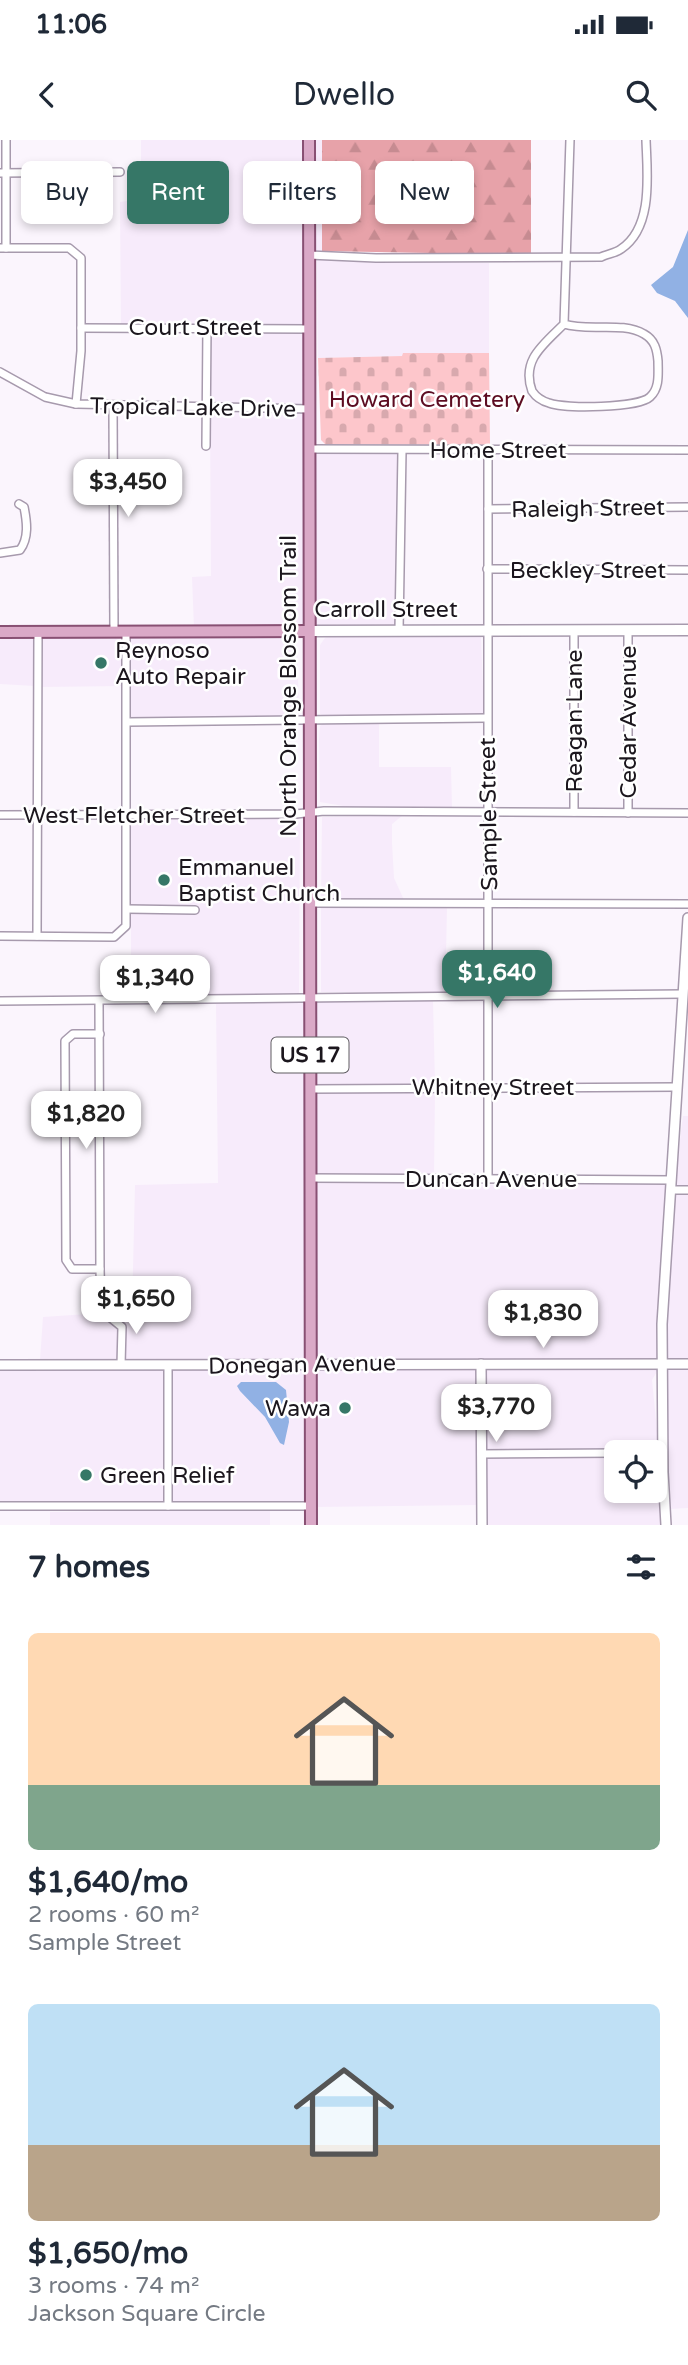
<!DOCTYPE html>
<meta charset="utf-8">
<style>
:root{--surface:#fff;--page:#f6f6f7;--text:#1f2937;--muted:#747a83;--accent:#367767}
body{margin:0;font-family:"Varela Round",sans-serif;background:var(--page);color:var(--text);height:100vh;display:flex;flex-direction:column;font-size:26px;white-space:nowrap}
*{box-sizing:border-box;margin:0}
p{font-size:23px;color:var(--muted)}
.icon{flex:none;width:38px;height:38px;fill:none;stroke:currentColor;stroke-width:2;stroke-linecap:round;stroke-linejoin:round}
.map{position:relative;height:1385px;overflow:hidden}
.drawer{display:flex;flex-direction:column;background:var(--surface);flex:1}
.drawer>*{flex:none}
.top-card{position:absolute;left:21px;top:21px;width:648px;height:63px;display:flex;gap:14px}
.buttons{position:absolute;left:604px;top:1300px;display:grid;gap:14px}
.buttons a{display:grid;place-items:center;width:63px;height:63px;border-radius:10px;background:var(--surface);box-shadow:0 4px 10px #0003;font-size:35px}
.price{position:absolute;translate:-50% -60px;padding:0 16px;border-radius:14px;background:#fff;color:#222;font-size:23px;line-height:46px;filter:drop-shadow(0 2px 4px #0008)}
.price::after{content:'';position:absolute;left:50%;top:42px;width:21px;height:16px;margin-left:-10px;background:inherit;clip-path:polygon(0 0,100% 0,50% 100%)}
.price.active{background:var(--accent);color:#fff}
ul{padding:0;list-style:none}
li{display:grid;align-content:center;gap:14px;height:371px;padding:0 28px}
li span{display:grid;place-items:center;height:217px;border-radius:10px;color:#555}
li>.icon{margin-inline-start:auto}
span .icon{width:126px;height:126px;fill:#fffc;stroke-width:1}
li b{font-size:30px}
h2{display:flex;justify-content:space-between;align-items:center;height:84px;padding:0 28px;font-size:30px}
.pill{padding:0 24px;border-radius:10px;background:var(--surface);box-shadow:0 4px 10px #0003;font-size:24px;line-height:63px}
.pill.active{background:var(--accent);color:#fff}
.status{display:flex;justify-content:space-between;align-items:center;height:49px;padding:0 35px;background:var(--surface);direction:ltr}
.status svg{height:19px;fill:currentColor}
header{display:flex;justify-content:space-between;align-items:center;height:91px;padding:0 28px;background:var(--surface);font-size:32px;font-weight:600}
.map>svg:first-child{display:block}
</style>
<div class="status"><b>11:06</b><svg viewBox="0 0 49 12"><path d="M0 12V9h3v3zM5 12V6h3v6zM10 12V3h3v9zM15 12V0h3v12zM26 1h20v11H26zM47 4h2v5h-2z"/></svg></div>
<header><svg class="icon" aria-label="back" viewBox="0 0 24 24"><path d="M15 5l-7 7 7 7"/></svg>Dwello<svg class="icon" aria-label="search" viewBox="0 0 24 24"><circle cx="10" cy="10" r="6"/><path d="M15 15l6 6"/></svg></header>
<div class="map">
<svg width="688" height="1385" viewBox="0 0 688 1385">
<defs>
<pattern id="forest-firs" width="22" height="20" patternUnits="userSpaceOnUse" patternTransform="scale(1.75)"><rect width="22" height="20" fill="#e7a2a9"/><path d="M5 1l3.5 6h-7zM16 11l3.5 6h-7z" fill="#c68b91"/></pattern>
<pattern id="cemetery-stones" width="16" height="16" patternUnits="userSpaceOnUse" patternTransform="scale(1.75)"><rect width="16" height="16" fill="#fdc6cb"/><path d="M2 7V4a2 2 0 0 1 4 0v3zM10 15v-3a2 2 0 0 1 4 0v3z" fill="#d8a9ae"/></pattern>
</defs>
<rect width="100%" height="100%" fill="#fbf5fd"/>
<g fill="#f7ebfb">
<path d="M 141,0 L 305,0 L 306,185 L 121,184 L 120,62 L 141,59 Z"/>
<rect x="312" y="0" width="10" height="111"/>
<path d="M 317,119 L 489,123 L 489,213 L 403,213 L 403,216 L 318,218 Z"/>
<path d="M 210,190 L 306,192 L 306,266 L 210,266 Z"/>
<path d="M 210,273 L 306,273 L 306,487 L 194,488 L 192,437 L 211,436 Z"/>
<path d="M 312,312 L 399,314 L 396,487 L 312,487 Z"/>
<path d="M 34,495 L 35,546 L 0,544 L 0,496 Z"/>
<path d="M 41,495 L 123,495 L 124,546 L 41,547 Z"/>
<path d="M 129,495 L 297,497 L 299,576 L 131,578 Z"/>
<path d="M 334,496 L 481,497 L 484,575 L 324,576 L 320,574 L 320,505 L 325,498 Z"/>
<path d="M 324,583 L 379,583 L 379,627 L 451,627 L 452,668 L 355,668 L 320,662 L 319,600 L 320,586 Z"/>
<path d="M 403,675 L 392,684 L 392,703 L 394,738 L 404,760 L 321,758 L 322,677 Z"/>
<path d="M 131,678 L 296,678 L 300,683 L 299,853 L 131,857 L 131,772 L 197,773 L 198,767 L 131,765 Z"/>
<path d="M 447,767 L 446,816 L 486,816 L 486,853 L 321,852 L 321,768 Z"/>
<path d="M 313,861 L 433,861 L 435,944 L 313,946 Z"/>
<path d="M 307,862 L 307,1220 L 124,1221 L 125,1187 L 116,1176 L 113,1182 L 119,1188 L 118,1221 L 0,1221 L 40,1220 L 43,1177 L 132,1171 L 135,1045 L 218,1043 L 216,864 Z"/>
<path d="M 435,951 L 434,1035 L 313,1035 L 313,953 Z"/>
<path d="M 683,976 L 688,976 L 688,1046 L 674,1046 Z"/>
<path d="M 313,1042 L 433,1042 L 434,1045 L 668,1044 L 659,1228 L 652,1240 L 659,1310 L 484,1310 L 484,1227 L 495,1221 L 313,1220 Z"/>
<path d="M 674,1053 L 688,1053 L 688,1221 L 666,1221 Z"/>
<path d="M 313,1227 L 478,1227 L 478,1365 L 314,1367 Z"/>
<path d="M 165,1228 L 165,1363 L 0,1363 L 0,1229 Z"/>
<rect x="171" y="1228" width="136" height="135"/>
<path d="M 666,1228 L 688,1228 L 688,1368 L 668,1369 Z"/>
<path d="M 616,1317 L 616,1351 L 654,1351 L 655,1317 L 659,1317 L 663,1385 L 485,1385 L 484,1318 Z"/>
<path d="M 270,1369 L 270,1385 L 50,1385 L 50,1372 Z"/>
</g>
<path fill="url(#forest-firs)" d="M 322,0 L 531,0 L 531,115 L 322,111 Z"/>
<path fill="url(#cemetery-stones)" d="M 403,213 L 489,213 L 490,305 L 325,304 L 321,300 L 318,218 L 402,216 Z"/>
<g fill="#91b1e4">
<path d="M 688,90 L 688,178 L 675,161 L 657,153 L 651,145 L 673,127 Z"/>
<path d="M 241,1242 L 276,1242 L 286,1250 L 289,1282 L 284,1305 L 280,1303 L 265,1277 L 240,1251 L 237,1246 Z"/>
</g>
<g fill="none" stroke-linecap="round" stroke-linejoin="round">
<defs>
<g id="minor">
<path d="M 6,0 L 6,108"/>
<path d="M 0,33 L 120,32"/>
<path d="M 0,108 L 69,108 L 81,118 L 81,211 L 76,264"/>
<path d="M 309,115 L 376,118 L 601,117 C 607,114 616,113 621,109 C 654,87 647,33 646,0"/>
<path d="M 564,184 C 589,192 622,181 644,194 C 655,200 657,210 658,221 C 658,234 660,248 650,257 C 638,268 566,269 549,263 C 542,261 536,257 532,251 C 521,220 543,205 564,184 L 570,0"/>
<path d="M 81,188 L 309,189"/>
<path d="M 0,232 L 45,257 L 76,264 L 309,269"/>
<path d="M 113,267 L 114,492"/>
<path d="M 206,306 L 207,186"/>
<path d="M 309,309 L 688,310"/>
<path d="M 488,310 L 488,1038"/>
<path d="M 488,369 L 688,367"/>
<path d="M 0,413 L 20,410 C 29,398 27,382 24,367 L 19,364"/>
<path d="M 487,429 L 688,430"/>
<path d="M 399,490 L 402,311"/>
<path d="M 574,490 L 574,672"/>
<path d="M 128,582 L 487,578"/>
<path d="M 628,673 L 628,490"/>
<path d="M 0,675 L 296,674 L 324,671 L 688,673"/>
<path d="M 310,763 L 688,764"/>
<path d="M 127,769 L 195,770"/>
<path d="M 0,796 L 114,797 L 126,786 L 126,492"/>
<path d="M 37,796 L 38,492"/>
<path d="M 0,861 L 683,854"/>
<path d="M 99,861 L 100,1129"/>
<path d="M 100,894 L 73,894 L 65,901 L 66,1120 L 72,1129 L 100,1129 L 101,1170 L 122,1187 L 121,1225"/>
<path d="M 310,949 L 676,947"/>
<path d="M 310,1038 L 671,1040"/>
<path d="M 671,1050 L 688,1050"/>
<path d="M 168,1225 L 168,1366"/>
<path d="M 481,1314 L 616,1313"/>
<path d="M 0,1366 L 311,1366"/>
</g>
<g id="tertiary">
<path d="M 481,1224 L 482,1385"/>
<path d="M 0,1225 L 688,1224"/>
<path d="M 666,1385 L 663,1332 L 662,1184 L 688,778"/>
</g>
<path id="secondary" d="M 309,491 L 688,490"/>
<g id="primary">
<path d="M 309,0 L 311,1385"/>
<path d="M 0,492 L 309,491"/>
</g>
</defs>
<use href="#minor" stroke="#a79aad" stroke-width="10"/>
<use href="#tertiary" stroke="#a79aad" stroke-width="12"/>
<use href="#secondary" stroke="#a79aad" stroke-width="13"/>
<use href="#primary" stroke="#885073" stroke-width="14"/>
<use href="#minor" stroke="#fff" stroke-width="7"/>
<use href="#tertiary" stroke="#fff" stroke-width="9"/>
<use href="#secondary" stroke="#fff" stroke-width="10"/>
<use href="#primary" stroke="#daa9c7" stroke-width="10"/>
</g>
<g fill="#367767" stroke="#fff" stroke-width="2.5">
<circle cx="101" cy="523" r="7"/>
<circle cx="164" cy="740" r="7"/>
<circle cx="345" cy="1268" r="7"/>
<circle cx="86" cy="1335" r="7"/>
</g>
<g text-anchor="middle" stroke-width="5" stroke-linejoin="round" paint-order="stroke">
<rect fill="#fff" stroke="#5f5c61" stroke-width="2" x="271.5" y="897.5" width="77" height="35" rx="5"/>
<g font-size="21" font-weight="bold" fill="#1b161d">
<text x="310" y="922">US 17</text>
</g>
<g font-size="23" fill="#1b161d" stroke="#fff">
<text x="195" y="195">Court Street</text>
<text transform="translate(193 267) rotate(1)" y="8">Tropical Lake Drive</text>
<text x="498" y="318">Home Street</text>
<text transform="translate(588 368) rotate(-1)" y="8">Raleigh Street</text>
<text x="588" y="438">Beckley Street</text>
<text x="386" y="477">Carroll Street</text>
<text transform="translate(288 546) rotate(-90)" y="8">North Orange Blossom Trail</text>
<text transform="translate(574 581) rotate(-90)" y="8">Reagan Lane</text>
<text transform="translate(628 582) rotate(-90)" y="8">Cedar Avenue</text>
<text transform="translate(488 674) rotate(-91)" y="8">Sample Street</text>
<text x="134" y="683">West Fletcher Street</text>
<text x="493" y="955">Whitney Street</text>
<text x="491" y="1047">Duncan Avenue</text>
<text transform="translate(302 1224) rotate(-1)" y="8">Donegan Avenue</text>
</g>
<g font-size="23" fill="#5c0c21" stroke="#fff">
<text x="427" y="267">Howard Cemetery</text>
</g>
<g font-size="23" fill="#1b161d" stroke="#fff" text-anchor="start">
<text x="115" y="518">Reynoso<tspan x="115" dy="26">Auto Repair</tspan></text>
<text x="178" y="735">Emmanuel<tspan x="178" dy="26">Baptist Church</tspan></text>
<text x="331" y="1276" text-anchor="end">Wawa</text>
<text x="100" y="1343">Green Relief</text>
</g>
</g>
</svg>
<div class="buttons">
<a><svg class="icon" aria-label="locate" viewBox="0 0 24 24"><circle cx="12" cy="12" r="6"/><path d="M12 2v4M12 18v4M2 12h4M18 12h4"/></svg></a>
</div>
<b class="price" style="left:128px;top:379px">$3,450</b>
<b class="price active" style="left:497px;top:870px">$1,640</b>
<b class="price" style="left:155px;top:875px">$1,340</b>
<b class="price" style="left:86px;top:1011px">$1,820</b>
<b class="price" style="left:136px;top:1196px">$1,650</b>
<b class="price" style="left:543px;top:1210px">$1,830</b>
<b class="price" style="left:496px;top:1304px">$3,770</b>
<div class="top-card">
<a class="pill">Buy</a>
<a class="pill active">Rent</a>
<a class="pill">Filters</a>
<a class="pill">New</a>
</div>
</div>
<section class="drawer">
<h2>7 homes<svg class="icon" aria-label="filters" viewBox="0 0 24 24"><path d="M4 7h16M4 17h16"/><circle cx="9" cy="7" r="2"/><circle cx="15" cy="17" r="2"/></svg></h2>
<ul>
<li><span style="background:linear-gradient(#ffd9b3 70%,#7fa58c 0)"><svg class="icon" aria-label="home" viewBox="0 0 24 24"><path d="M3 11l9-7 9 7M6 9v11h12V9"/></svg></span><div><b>$1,640/mo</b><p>2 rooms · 60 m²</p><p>Sample Street</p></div></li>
<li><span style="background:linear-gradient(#bfe0f5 65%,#b9a48a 0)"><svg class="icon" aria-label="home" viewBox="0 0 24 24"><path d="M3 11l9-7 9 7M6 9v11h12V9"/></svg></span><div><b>$1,650/mo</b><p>3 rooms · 74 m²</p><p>Jackson Square Circle</p></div></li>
</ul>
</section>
